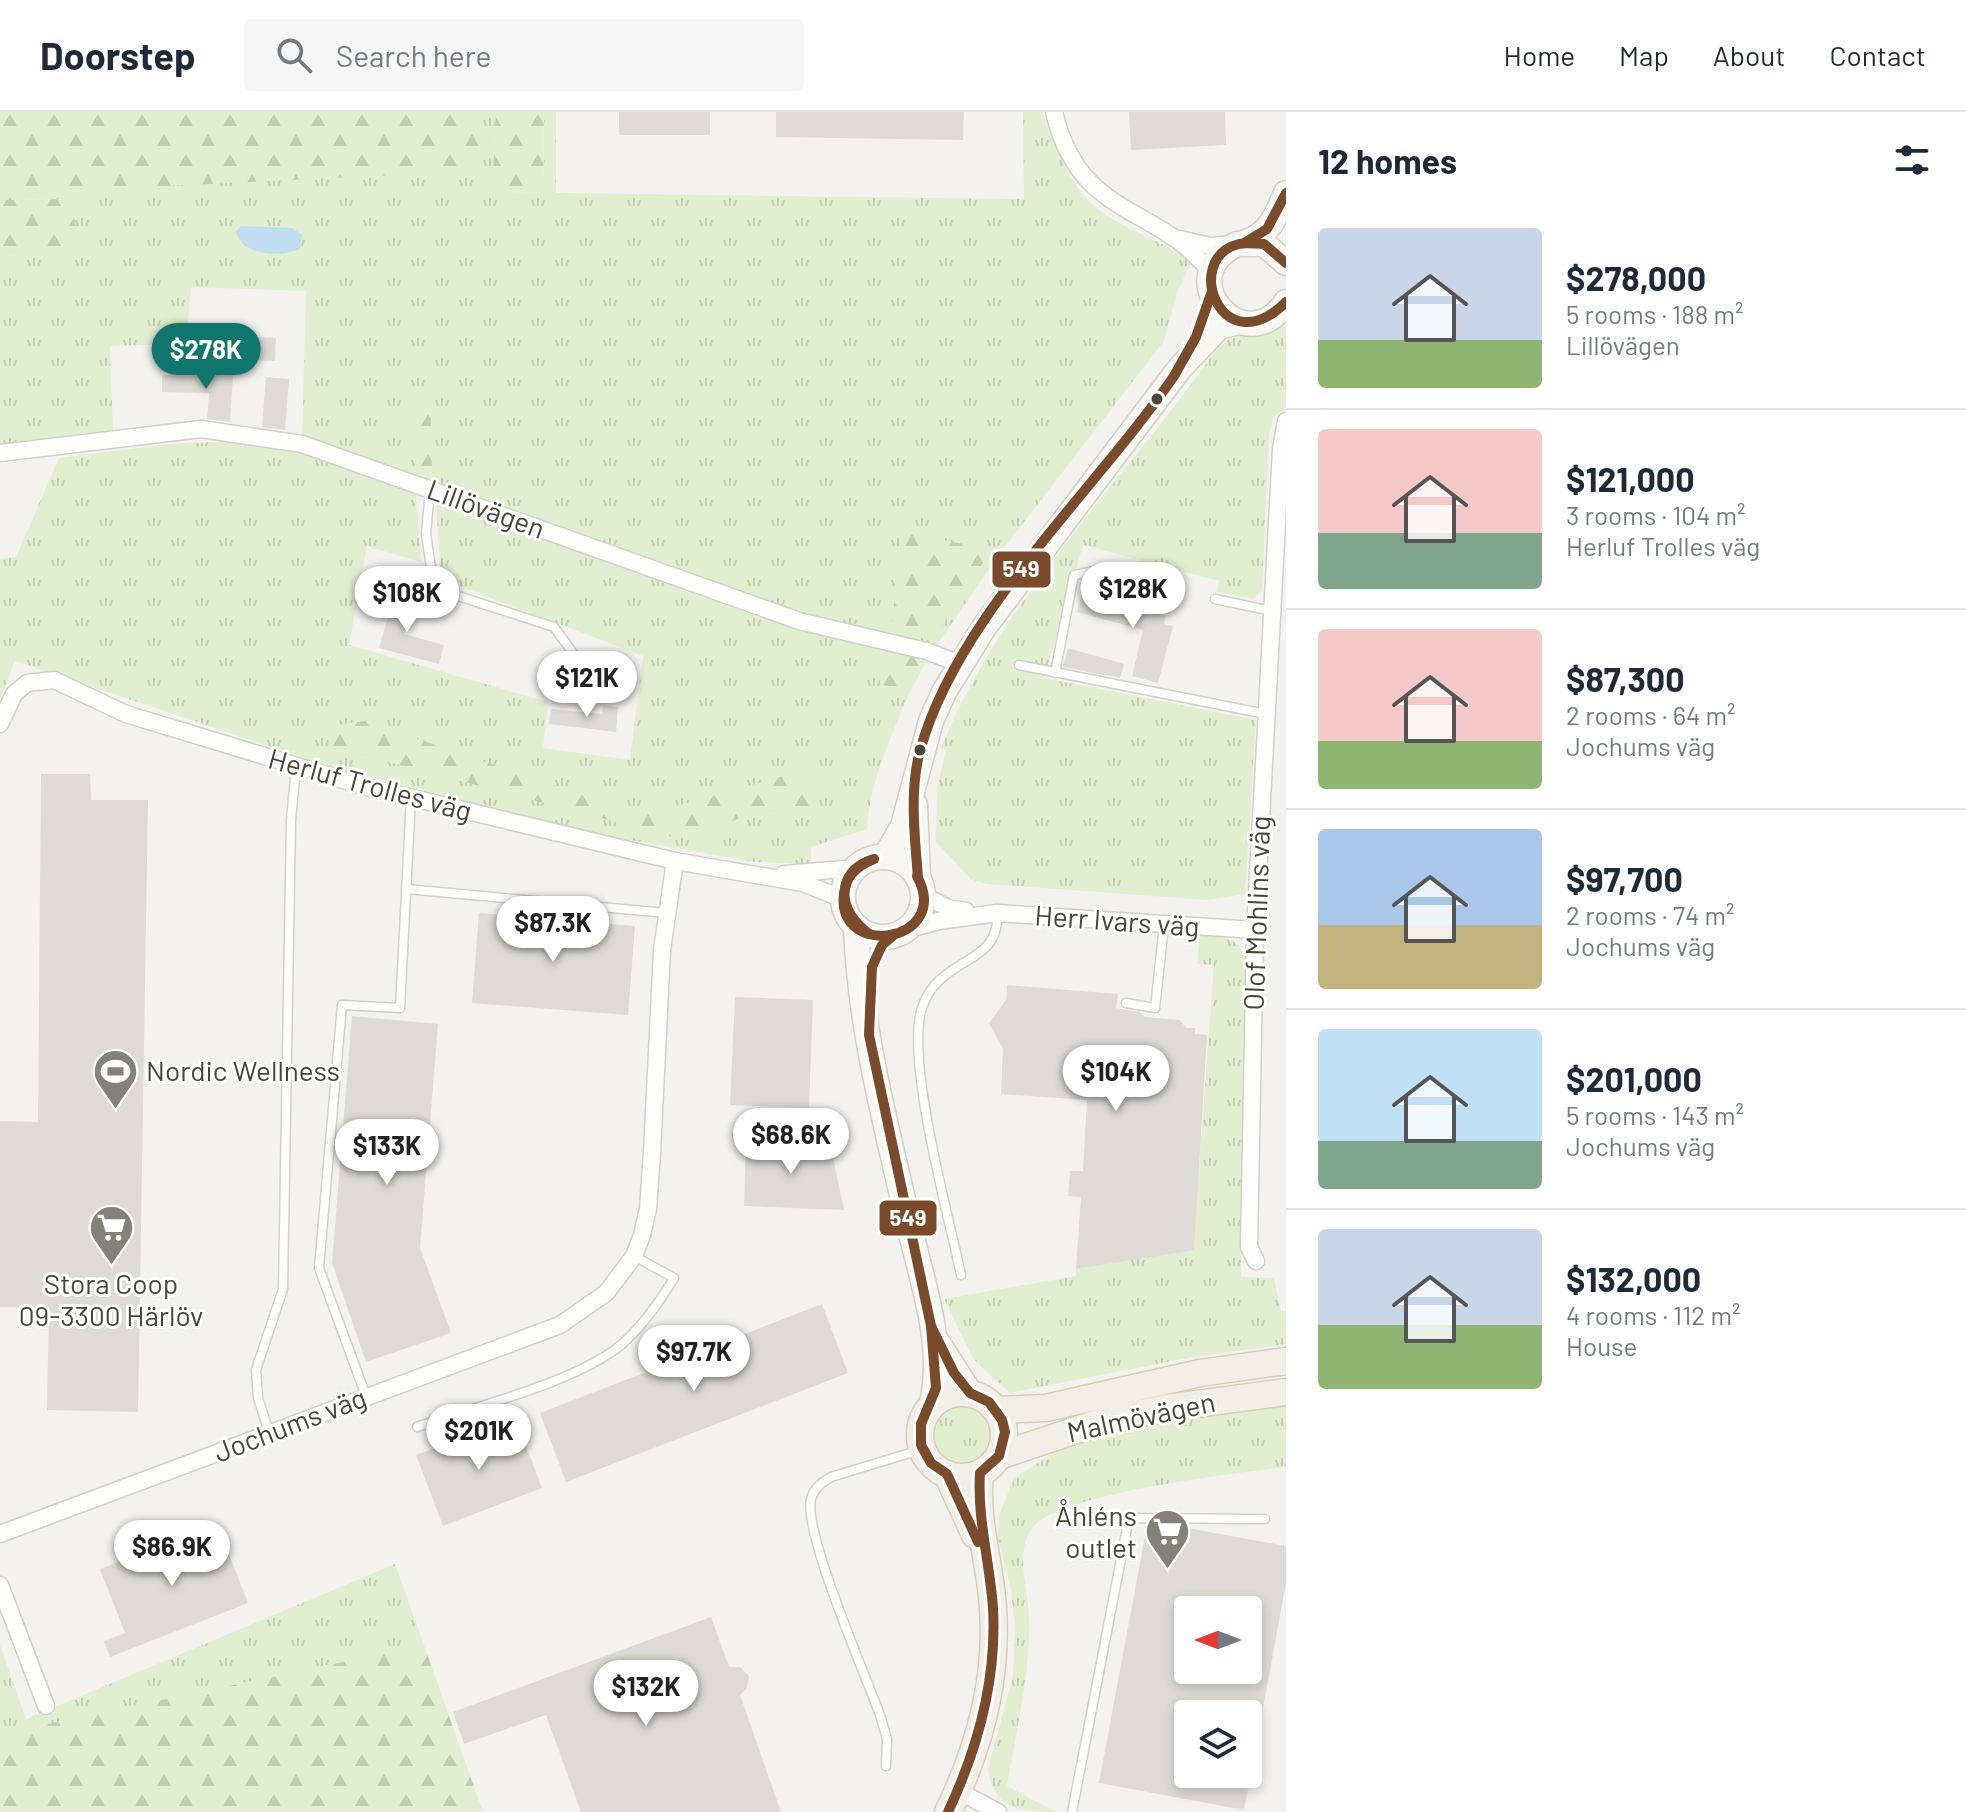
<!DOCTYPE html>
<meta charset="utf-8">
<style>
:root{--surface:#fff;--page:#f6f6f7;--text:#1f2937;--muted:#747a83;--line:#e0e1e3;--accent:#0f766e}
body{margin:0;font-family:Barlow,sans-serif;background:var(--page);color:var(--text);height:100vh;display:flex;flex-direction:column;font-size:30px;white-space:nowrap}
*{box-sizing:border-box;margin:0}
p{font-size:26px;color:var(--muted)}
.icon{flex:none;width:44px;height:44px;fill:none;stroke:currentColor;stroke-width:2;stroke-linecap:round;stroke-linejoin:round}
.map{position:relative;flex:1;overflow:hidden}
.side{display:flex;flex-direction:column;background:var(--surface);width:680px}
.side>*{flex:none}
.needle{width:52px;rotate:270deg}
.tools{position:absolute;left:1174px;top:1484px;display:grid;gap:16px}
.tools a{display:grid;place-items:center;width:88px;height:88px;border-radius:8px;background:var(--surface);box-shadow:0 4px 12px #0003;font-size:40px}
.price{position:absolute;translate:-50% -68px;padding:0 18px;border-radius:28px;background:#fff;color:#222;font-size:26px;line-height:52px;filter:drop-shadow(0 2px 4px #0008)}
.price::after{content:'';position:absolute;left:50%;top:48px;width:24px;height:18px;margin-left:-12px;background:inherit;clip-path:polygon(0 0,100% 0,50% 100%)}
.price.selected{background:var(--accent);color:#fff}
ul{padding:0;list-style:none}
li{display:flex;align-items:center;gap:24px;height:200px;padding:0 32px}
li+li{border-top:2px solid var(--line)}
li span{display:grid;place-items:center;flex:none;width:224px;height:160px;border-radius:8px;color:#555}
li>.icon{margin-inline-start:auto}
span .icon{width:96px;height:96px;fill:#fffc;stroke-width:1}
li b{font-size:34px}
h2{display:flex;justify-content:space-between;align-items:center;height:96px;padding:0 32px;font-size:34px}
header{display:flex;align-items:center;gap:48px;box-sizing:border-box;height:112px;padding:0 40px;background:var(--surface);border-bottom:2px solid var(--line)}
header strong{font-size:38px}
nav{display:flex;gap:44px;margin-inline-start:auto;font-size:28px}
.search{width:560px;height:72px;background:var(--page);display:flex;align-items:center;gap:20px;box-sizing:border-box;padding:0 28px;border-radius:8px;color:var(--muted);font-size:30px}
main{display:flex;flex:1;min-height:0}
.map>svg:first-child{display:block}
</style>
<header>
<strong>Doorstep</strong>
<div class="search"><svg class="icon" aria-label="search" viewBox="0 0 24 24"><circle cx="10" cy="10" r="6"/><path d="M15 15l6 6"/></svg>Search here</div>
<nav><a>Home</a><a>Map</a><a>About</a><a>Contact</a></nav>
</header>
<main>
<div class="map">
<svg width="1286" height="1700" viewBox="0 0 1286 1700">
<defs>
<pattern id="grass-tufts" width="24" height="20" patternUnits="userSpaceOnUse" patternTransform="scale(2)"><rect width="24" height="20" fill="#e1eecf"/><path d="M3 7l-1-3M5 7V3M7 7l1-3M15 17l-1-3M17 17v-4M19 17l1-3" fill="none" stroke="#c3cdb2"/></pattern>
<pattern id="forest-firs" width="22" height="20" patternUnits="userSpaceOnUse" patternTransform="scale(2)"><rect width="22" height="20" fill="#e1eecf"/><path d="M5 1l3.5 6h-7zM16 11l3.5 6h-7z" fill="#c3cdb2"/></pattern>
</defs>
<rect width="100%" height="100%" fill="#f4f2ee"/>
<g fill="url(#grass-tufts)" fill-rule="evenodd">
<path d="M 480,0 L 496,0 L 492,80 L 543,81 L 544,0 L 556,0 L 556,81 L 1024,87 L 1023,0 L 1043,0 L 1045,11 C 1057,33 1067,65 1084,84 C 1112,116 1158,124 1191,150 L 1177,181 L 1164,229 L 1003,437 L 934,537 L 810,505 L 429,373 L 410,295 L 416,366 L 302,327 L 306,179 L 191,175 L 186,232 L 110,234 L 113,323 L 0,336 L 0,144 L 81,141 L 70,87 L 0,88 L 0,74 L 14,77 L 480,59 Z"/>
<path d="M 1286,212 L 1286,297 L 1273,305 L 1269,323 L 1262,478 L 1254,487 L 1217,480 L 1219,469 L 1083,433 L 1044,566 L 1256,608 L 1245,782 L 1208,788 L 987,772 L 971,767 L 936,730 L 937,677 L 946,638 L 941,636 C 1002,486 1124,369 1216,238 L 1229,227 Z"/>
<path d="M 237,329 L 298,340 L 416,381 L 421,450 L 367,434 L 349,533 L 548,590 L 543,636 L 630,648 L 643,544 L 457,473 L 440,454 L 436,389 L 781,513 L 886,535 L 880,572 L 910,580 C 891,624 870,669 867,717 L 811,735 L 811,752 L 755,750 L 600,723 L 331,655 L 15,549 L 0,586 L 0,447 L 16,445 L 59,346 L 171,332 ZM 808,658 L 809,703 L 758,701 L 676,726 L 609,692 L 652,701 Z"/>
<path d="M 1200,823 C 1221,825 1239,824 1245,846 L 1241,1165 L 1274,1166 L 1281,1199 L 1286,1199 L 1286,1232 L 1192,1245 L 1010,1281 L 974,1248 L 944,1187 L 1076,1164 L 1076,1157 L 1193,1137 L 1214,853 L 1197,852 Z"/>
<circle cx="963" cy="1323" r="33"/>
<path d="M 1286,1291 L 1286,1355 C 1238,1361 1060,1381 1033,1415 C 1014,1440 1028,1476 1029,1504 C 1031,1560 1016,1619 1007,1674 L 1056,1700 C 1022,1700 993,1698 988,1657 L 1013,1564 L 1015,1516 L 1011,1478 L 998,1425 L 999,1404 L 1014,1366 L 1073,1329 L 1130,1314 Z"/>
<path d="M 395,1452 L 424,1533 L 0,1622 L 0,1533 L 26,1607 Z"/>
</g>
<g fill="url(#forest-firs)">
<path d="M 0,0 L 480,0 L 480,59 L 103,77 L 14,77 L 0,74 Z"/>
<path d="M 496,0 L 544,0 L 543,81 L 492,80 Z"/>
<path d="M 70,87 L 82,141 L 0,144 L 0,88 Z"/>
<path d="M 410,294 L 431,304 L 432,363 L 429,373 L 416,366 Z"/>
<path d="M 903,421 L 992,437 L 936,523 L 891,514 Z"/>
<path d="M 886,535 L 926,550 L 910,580 L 880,572 Z"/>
<path d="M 365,609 L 609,692 L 652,701 L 809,657 L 809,703 L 758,701 L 676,726 L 332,635 L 336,613 Z"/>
<path d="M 424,1533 L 483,1700 L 0,1700 L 0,1622 Z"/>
</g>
<path fill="#c0ddf1" d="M 241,114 L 292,116 L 302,123 L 300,137 C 280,146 242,143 236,120 Z"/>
<g fill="#dedbd6" fill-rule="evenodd">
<rect x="619" y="0" width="91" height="23"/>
<path d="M 776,0 L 964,0 L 963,28 L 776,25 Z"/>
<path d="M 1129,0 L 1225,0 L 1226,33 L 1131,38 Z"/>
<path d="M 238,224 L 276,226 L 275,249 L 237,247 Z"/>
<path d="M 210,260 L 233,262 L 230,310 L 207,307 L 209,281 L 162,280 L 162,263 L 210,264 Z"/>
<path d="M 266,265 L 289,267 L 285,318 L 262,315 Z"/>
<path d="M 1083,477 L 1140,492 L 1139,497 L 1166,504 L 1164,512 L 1173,514 L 1158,571 L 1132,564 L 1143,518 L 1077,500 Z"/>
<path d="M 395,480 L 414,486 L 404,522 L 444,533 L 439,552 L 379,536 Z"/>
<path d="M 1068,536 L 1124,552 L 1120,566 L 1063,555 Z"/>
<path d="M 603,593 L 618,595 L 616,620 L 549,612 L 551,597 L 602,602 Z"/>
<path d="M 41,662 L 90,662 L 91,688 L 148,688 L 138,1300 L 47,1298 L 49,1196 L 0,1195 L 0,1009 L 38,1010 Z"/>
<path d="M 479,801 L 635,814 L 628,903 L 472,891 Z"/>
<path d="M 1007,873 L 1118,882 L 1116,896 L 1140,900 L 1144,905 L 1180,908 L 1186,916 L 1195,916 L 1195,922 L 1207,923 L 1194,1138 L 1076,1157 L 1081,1085 L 1068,1084 L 1070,1059 L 1083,1059 L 1087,988 L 1001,982 L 1003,937 L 989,911 L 1006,888 Z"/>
<path d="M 735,885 L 813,888 L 809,996 L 730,993 Z"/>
<path d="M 352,904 L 438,912 L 420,1136 L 451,1221 L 366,1250 L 332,1151 Z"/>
<path d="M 746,1028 L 830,1032 L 844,1098 L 744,1094 Z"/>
<path d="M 822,1192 L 848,1261 L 566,1370 L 540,1301 Z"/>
<path d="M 515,1305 L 542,1376 L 443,1414 L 416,1343 Z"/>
<path d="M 217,1411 L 248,1491 L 110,1545 L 104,1529 L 125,1521 L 100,1457 Z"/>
<path d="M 1147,1413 L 1171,1413 L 1286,1434 L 1286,1471 L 1254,1645 L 1248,1644 L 1248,1602 L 1188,1602 L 1188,1662 L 1251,1662 L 1244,1698 L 1099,1671 ZM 1188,1498 L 1248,1498 L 1248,1558 L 1188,1558 Z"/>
<path d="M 711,1505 L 729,1555 L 740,1555 L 749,1564 L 747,1576 L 740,1583 L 781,1700 L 581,1700 L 546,1603 L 464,1632 L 453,1600 Z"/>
</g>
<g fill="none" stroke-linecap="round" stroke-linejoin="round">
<defs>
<g id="service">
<path d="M 430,378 L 426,422 L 431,456 L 452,482 L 554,515 L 573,541 L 580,577"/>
<path d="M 1215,487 L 1272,499"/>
<path d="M 1019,553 L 1266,602"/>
<path d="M 1055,561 L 1074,463 L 1095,459"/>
<path d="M 406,777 L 666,801"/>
<path d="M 1126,891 L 1155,896 L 1164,813"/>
<path d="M 961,1163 C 949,1105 905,947 922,896 C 939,843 1000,855 997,802"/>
<path d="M 366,1284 L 319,1156 L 342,893 L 400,896 L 411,686"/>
<path d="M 417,1315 C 476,1294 574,1271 621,1233 C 643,1214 659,1191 674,1166 L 634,1144"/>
<path d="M 269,1320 L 258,1286 L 256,1258 L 283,1177 L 291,708 L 296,655"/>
<path d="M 886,1654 L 887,1627 L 881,1606 C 867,1566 803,1421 811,1387 C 814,1376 821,1371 831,1365 L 923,1337"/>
<path d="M 1072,1700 L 1129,1406 L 1265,1407"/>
</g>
<g id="minor">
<path d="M 1054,0 C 1080,109 1158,91 1211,161"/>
<path d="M 1180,127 L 1210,134 L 1236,132"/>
<path d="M 0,341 L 201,317 L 302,332 L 799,509 L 926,539 L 961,552"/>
<path d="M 0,612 L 14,582 L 27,571 L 54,568 L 126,602 L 363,674 L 675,749 L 803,771 L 843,787"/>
<path d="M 784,762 L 856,756"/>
<path d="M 923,783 L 948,796 L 966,799"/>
<path d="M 906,818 L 939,809 L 997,801 L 1255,818"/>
<path d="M 1256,1149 L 1249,1135 L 1255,818 L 1281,337 L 1286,309"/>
<path d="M 0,1422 L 560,1213 L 606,1181 L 634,1144 L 642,1123 L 648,1097 L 652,1041 L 662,838 L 675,749"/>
<path d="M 0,1473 L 46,1594"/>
<path d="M 958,1679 L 998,1700"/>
</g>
<g id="secondary">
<path d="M 1246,130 C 1270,122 1277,103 1286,81"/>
<path d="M 1286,151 L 1264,132 L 1237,132 C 1168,165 1245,252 1286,190"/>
<path d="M 915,693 L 918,766"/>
<path d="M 885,745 L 903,714 L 931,609 L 944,580 L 985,514 L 1180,256 L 1219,215 L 1239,210"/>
<circle cx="883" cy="785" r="40"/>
<path d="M 856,814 C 859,913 886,1013 908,1109 C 921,1167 947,1235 931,1294"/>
<path d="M 938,1231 L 970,1281"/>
</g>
<g id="primary">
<circle cx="962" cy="1323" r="42"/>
<path d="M 997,1298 L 1046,1296 L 1200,1261 L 1286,1249"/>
<path d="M 999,1344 L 1103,1309 L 1166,1296 L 1286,1280"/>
<path d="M 947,1362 L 975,1423"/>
<path d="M 948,1700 C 979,1637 998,1567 993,1496 C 990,1450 975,1408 980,1361"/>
</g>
</defs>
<use href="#service" stroke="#d2d0cb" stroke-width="11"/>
<use href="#minor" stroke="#d2d0cb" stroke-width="19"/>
<use href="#secondary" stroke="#d3cfc5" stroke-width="27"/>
<use href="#primary" stroke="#d6cebb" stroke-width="29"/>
<use href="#service" stroke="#fdfdfc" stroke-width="8"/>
<use href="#minor" stroke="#fdfdfc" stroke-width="16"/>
<use href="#secondary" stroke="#f7f6f1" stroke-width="24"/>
<use href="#primary" stroke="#f2efe6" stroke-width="26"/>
<defs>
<g id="bus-1">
<path d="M 1246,130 L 1267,117 L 1286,81"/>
<path d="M 1286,151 L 1264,132 C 1256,132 1246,130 1239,132 C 1181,146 1222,254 1286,190"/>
<path d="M 874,747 C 858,752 848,760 845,776 C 829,849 954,833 917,764"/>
<path d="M 918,766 C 915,725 909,680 920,639 C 956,505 1096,378 1174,264 L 1196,225 L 1211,182"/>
<path d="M 869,822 C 838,799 833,764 874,747"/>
<path d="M 893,824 L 882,833 L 872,855 L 869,923 L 931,1214 L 954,1261 L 970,1281 L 989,1290 L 1002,1308 L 1005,1320 L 999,1344 L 980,1361 C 977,1407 990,1451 993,1496 C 997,1568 978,1636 948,1700"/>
<path d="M 931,1214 L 936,1276 L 921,1312 L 921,1333 L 931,1351 L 947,1362 L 978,1430"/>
</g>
</defs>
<use href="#bus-1" stroke="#fff" stroke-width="16"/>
<use href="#bus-1" stroke="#7a4b2a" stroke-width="10"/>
</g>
<defs>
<symbol id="stadium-pin" viewBox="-11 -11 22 30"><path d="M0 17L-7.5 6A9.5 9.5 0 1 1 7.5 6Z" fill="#868178" stroke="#fff"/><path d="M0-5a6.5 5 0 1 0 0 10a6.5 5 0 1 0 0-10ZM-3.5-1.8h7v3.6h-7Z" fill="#fff"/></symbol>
<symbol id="supermarket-pin" viewBox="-11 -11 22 30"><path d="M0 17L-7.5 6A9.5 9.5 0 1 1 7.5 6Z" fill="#868178" stroke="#fff"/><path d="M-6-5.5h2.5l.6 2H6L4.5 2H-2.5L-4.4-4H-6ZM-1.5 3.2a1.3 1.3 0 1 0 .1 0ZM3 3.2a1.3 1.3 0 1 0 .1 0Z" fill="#fff"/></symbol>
</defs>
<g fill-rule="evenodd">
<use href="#stadium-pin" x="90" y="934" width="51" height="69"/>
<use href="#supermarket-pin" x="86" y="1090" width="51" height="69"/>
<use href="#supermarket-pin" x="1142" y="1394" width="51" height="69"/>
</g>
<g fill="#4b4439" stroke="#fff" stroke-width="3">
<circle cx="1157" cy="287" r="7"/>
<circle cx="920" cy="638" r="7"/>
</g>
<g text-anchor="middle" stroke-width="6" stroke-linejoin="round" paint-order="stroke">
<g font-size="28" fill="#4b4439" stroke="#fff">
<text transform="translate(486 397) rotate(20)" y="10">Lillövägen</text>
<text transform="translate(370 673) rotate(15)" y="10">Herluf Trolles väg</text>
<text transform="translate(1257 801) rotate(-88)" y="10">Olof Mohlins väg</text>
<text transform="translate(1117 809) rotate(4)" y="10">Herr Ivars väg</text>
<text transform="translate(1141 1305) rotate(-12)" y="10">Malmövägen</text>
<text transform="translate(290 1313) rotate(-21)" y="10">Jochums väg</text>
</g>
<g font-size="28" fill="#4b4439" stroke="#fff" text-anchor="start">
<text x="146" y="969">Nordic Wellness</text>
<text x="111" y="1182" text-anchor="middle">Stora Coop<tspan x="111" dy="32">09-3300 Härlöv</tspan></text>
<text x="1137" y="1414" text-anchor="end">Åhléns<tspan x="1137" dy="32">outlet</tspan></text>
</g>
</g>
<g stroke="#fff" stroke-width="3">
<rect x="991" y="438" width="61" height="39" rx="8" fill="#7a4b2a"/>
<rect x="878" y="1087" width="60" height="38" rx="8" fill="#7a4b2a"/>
</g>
<g font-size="22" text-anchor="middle" font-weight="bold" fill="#fff">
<text x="1021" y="465">549</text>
<text x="908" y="1114">549</text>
</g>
</svg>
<div class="tools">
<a><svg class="needle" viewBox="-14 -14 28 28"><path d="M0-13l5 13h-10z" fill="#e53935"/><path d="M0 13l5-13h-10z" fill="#747a83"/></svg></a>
<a><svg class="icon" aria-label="layers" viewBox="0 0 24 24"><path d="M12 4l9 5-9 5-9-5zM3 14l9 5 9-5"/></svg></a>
</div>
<b class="price selected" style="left:206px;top:279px">$278K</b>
<b class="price" style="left:1133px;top:518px">$128K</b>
<b class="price" style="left:407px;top:522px">$108K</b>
<b class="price" style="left:587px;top:607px">$121K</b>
<b class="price" style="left:553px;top:852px">$87.3K</b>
<b class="price" style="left:1116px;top:1001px">$104K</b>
<b class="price" style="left:791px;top:1064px">$68.6K</b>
<b class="price" style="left:387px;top:1075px">$133K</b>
<b class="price" style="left:694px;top:1281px">$97.7K</b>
<b class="price" style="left:479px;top:1360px">$201K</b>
<b class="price" style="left:172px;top:1476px">$86.9K</b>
<b class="price" style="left:646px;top:1616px">$132K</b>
</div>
<section class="side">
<h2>12 homes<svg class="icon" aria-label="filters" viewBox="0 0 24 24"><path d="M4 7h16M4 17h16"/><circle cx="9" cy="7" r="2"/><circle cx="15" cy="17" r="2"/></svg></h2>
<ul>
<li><span style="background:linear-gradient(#c9d6e8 70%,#8fb573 0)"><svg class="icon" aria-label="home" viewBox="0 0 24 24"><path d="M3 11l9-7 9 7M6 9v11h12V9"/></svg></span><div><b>$278,000</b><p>5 rooms · 188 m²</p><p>Lillövägen</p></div></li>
<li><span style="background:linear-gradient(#f6c9c9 65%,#7fa58c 0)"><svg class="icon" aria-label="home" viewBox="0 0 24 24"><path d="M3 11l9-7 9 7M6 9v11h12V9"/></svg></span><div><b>$121,000</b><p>3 rooms · 104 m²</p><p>Herluf Trolles väg</p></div></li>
<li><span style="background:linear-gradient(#f6c9c9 70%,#8fb573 0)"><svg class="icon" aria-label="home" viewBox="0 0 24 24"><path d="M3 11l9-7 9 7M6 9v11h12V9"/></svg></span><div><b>$87,300</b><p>2 rooms · 64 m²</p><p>Jochums väg</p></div></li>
<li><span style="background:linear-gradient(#a9c7e8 60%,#c2b280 0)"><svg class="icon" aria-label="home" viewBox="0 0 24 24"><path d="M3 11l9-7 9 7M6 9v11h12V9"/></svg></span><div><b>$97,700</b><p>2 rooms · 74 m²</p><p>Jochums väg</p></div></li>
<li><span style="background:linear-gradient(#bfe0f5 70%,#7fa58c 0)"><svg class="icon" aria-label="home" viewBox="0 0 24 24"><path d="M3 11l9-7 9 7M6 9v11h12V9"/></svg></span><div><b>$201,000</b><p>5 rooms · 143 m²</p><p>Jochums väg</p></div></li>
<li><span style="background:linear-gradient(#c9d6e8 60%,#8fb573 0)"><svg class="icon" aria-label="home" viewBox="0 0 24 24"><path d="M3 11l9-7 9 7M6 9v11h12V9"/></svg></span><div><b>$132,000</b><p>4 rooms · 112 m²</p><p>House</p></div></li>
</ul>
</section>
</main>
